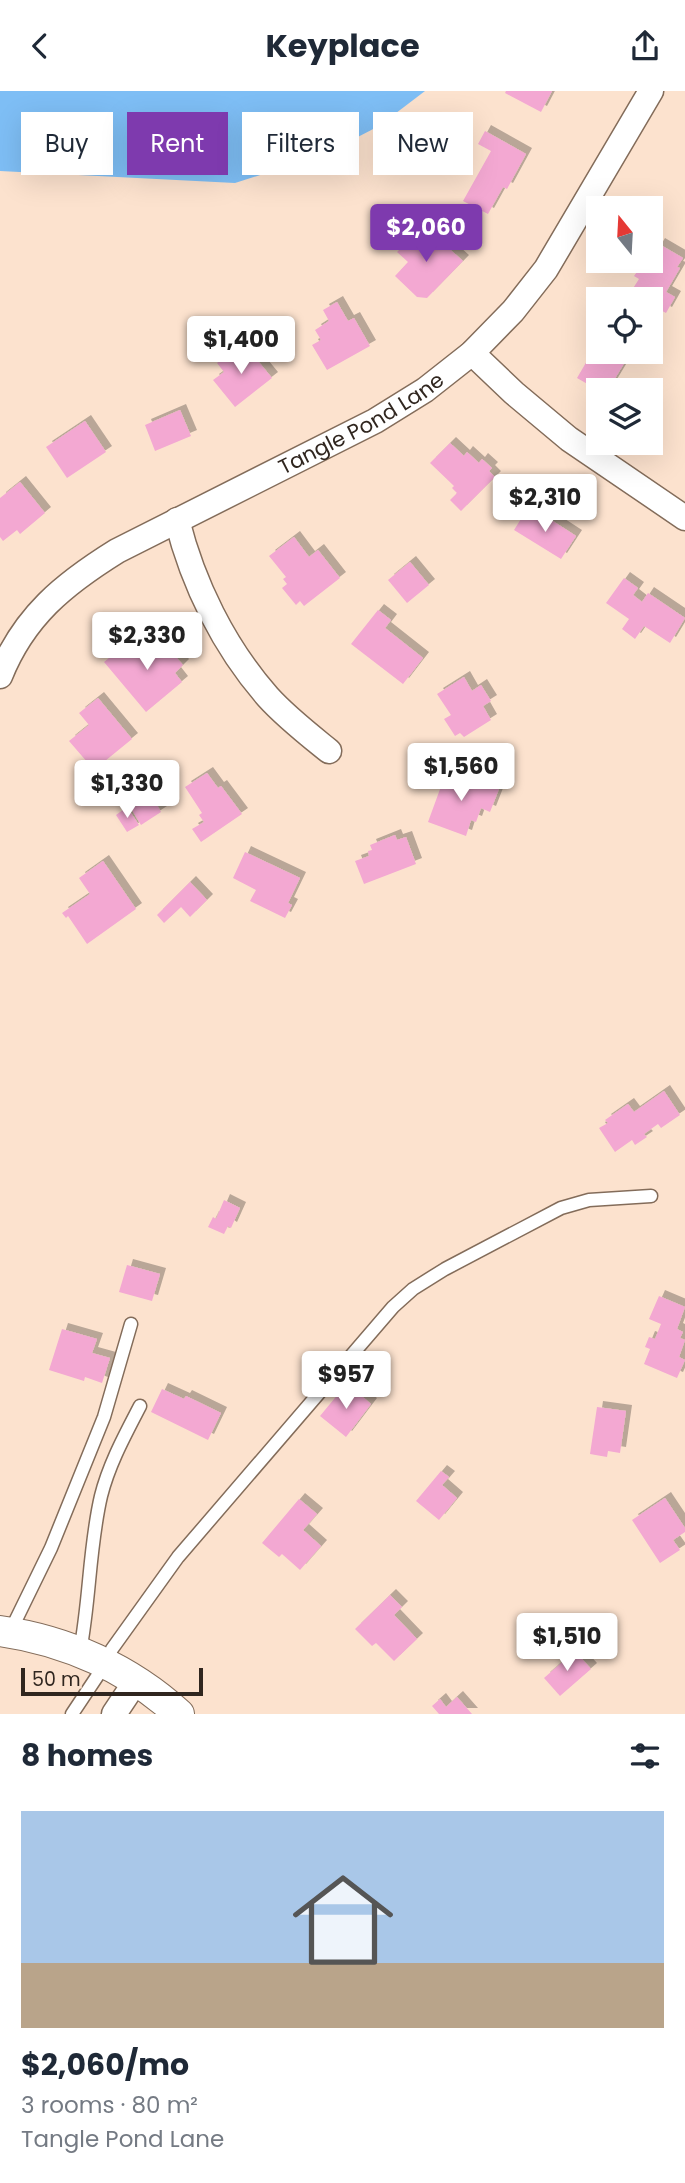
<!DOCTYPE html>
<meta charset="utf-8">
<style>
:root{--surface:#fff;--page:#f2f2f3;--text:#1f2937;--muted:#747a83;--line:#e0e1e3;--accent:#7e3aae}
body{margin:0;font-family:Poppins,sans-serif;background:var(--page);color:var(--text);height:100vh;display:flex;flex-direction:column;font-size:26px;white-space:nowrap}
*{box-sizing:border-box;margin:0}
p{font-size:23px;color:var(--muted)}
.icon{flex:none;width:38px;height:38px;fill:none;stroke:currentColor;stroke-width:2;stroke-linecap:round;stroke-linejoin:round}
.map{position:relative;height:1623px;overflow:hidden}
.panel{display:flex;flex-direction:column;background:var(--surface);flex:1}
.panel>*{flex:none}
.banner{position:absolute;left:21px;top:21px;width:644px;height:63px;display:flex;gap:14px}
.needle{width:46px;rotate:342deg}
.fabs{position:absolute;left:586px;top:105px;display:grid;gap:14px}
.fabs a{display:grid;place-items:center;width:77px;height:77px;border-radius:0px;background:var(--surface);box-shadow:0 7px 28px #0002;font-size:35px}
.scale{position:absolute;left:21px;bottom:18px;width:182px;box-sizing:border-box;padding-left:7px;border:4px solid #30261f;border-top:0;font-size:19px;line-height:24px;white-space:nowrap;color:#30261f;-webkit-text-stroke:5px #fce2ce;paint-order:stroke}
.price{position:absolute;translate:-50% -60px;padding:0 16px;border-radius:7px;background:#fff;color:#222;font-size:23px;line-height:46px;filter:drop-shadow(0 2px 4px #0008)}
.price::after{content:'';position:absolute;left:50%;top:42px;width:21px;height:16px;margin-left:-10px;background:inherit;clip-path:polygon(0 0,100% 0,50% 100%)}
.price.selected{background:var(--accent);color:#fff}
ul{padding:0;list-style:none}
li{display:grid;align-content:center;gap:14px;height:371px;padding:0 21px}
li+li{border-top:2px solid var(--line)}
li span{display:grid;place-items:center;height:217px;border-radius:0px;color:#555}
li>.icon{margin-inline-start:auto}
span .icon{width:126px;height:126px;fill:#fffc;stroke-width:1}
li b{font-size:30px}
h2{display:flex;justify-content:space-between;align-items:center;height:84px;padding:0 21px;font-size:30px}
.pill{padding:0 24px;border-radius:0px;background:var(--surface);box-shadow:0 7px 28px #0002;font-size:24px;line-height:63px}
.pill.selected{background:var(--accent);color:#fff}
header{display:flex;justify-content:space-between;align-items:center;height:91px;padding:0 21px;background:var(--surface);font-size:32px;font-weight:700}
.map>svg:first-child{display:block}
</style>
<header><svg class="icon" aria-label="back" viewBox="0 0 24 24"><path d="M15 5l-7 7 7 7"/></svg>Keyplace<svg class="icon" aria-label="share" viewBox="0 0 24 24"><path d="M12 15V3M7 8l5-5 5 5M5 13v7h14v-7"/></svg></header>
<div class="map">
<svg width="685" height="1623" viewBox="0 0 685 1623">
<defs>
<filter id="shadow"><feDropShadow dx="6" dy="-6" stdDeviation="0" flood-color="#0004"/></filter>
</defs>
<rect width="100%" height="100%" fill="#fce2ce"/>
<path fill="#7ebef5" d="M 0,0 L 425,0 L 379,35 L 323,64 L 235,92 L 0,80 Z"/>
<g fill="#f3a8d2" filter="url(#shadow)">
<path d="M 506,0 L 552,0 L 541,21 L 505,2 Z"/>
<path d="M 485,40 L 526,63 L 507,98 L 503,96 L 488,123 L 463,110 L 491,60 L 478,53 Z"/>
<path d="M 426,137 L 463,170 L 427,207 L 417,206 L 395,185 L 408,171 L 397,161 L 407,151 L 409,154 Z"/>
<path d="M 659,153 L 683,167 L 677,176 L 680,177 L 666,201 L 675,206 L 666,222 L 651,214 L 651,208 L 641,208 L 630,202 L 639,188 L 634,185 L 639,178 L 643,180 Z"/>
<path d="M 337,211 L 348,230 L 354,227 L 370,255 L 327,279 L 312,254 L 321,249 L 315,239 L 329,230 L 323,219 Z"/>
<path d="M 598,251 L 598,261 L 631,261 L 608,299 L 598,299 L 577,287 Z"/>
<path d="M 235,257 L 242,265 L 249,259 L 272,287 L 235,316 L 213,289 L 224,281 L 217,272 Z"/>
<path d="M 180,319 L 191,345 L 155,360 L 145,334 Z"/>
<path d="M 85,330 L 106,361 L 67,387 L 46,356 Z"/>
<path d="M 450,352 L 464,365 L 467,361 L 479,372 L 482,368 L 492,377 L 489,380 L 495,386 L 461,420 L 450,409 L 457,402 L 452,397 L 454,395 L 430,372 Z"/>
<path d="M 20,391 L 45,422 L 20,443 L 17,439 L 3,450 L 0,446 L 0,407 Z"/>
<path d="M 526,420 L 537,426 L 539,421 L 576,445 L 561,468 L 514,439 Z"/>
<path d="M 294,446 L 309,466 L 318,459 L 340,487 L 304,515 L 300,510 L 296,514 L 282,497 L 287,493 L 283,488 L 286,486 L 269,465 Z"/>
<path d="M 410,471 L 429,494 L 407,512 L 388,489 Z"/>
<path d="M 624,487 L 638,497 L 633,504 L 642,511 L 648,502 L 685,527 L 670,552 L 644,535 L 635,548 L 622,538 L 629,528 L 606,512 Z"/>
<path d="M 378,519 L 391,529 L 385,537 L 423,567 L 403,593 L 351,553 Z"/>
<path d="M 158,545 L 183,574 L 175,582 L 182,591 L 146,621 L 104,571 L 126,553 L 136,565 Z"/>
<path d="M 464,586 L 472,600 L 481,594 L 491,610 L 483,615 L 491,629 L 464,646 L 460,642 L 455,645 L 444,628 L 451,624 L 437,603 Z"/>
<path d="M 98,607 L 132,648 L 94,679 L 69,650 L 89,634 L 79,622 Z"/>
<path d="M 447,679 L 499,698 L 490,721 L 481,717 L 476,731 L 471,729 L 466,745 L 428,731 Z"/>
<path d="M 207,682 L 218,697 L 221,695 L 242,723 L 201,751 L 192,738 L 204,731 L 199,724 L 202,722 L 185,696 Z"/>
<path d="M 150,702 L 161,721 L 141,734 L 129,714 Z"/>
<path d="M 127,716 L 139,734 L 127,741 L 116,724 Z"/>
<path d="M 395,744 L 397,749 L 406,746 L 416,773 L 364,793 L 355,770 L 369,765 L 368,760 L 372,759 L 370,754 Z"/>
<path d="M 245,761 L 300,787 L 288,812 L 292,814 L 285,827 L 250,810 L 256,799 L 233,787 Z"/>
<path d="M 103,770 L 136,818 L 87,853 L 68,825 L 66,827 L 62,822 L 90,803 L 79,787 Z"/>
<path d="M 190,791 L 207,809 L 190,826 L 181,816 L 164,832 L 157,824 Z"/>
<path d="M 664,1000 L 680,1024 L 661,1037 L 658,1033 L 644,1043 L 647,1046 L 635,1054 L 632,1049 L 615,1061 L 599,1037 L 608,1032 L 605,1029 L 628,1013 L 634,1021 Z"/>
<path d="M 224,1109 L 240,1117 L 231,1137 L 228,1135 L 224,1143 L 208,1136 L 213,1126 L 216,1128 Z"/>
<path d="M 127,1174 L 160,1183 L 152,1210 L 119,1201 Z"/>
<path d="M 659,1205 L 685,1216 L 677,1238 L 683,1241 L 680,1247 L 685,1249 L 679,1266 L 685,1269 L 677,1287 L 644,1273 L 650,1258 L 645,1256 L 649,1246 L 655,1248 L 661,1233 L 649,1228 Z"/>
<path d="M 62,1238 L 97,1248 L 92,1262 L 110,1267 L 102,1292 L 85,1286 L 84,1290 L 49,1279 Z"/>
<path d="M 350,1295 L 371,1313 L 346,1346 L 320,1325 L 339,1302 L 343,1305 Z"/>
<path d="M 162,1298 L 184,1308 L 186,1305 L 221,1322 L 208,1349 L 151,1321 Z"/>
<path d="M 597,1316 L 626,1320 L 620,1362 L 608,1360 L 607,1366 L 590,1363 Z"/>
<path d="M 441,1380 L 449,1386 L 442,1394 L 457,1407 L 439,1429 L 416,1410 Z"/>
<path d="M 665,1407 L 685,1437 L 685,1441 L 673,1449 L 680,1459 L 660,1472 L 632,1429 Z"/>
<path d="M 299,1408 L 317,1423 L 303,1439 L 321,1455 L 300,1479 L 282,1463 L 279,1466 L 262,1452 Z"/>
<path d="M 390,1504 L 402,1516 L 394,1524 L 417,1548 L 394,1570 L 376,1552 L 372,1555 L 355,1538 Z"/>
<path d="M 575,1560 L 591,1578 L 560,1605 L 544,1587 Z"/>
<path d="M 457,1606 L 472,1623 L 439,1623 L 432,1615 L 440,1608 L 446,1616 Z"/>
</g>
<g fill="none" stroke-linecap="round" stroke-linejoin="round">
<defs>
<g id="service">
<path d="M 10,1541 L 51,1457 L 104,1326 L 131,1233"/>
<path d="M 80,1560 C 90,1509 89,1456 101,1405 C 109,1373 125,1344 140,1315"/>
<path d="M 72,1623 L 106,1572 L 112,1558 L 178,1466 L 393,1216 L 413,1198 L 445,1178 L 561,1117 L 589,1109 L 651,1105"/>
</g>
<g id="minor">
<path d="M 472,262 L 514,302 L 569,348 L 685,427"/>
<path d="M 177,429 C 193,493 224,556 268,606 C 286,626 308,643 329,660"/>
<path id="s1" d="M 0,585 C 24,525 64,493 117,460 L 375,330 L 425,299 L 472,262 L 513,220 L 546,178 L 651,0"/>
<path d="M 114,1623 L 136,1590"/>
</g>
<path id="tertiary" d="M 0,1540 C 66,1549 130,1578 179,1623"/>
</defs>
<use href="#service" stroke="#836c5a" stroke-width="15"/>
<use href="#minor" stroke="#836c5a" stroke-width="27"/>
<use href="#tertiary" stroke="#836c5a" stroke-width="32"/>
<use href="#service" stroke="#fff" stroke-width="12"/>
<use href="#minor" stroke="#fff" stroke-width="24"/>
<use href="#tertiary" stroke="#fff" stroke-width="30"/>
</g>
<g text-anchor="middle" stroke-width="7" stroke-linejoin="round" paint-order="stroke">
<g font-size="21" fill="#30261f" stroke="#fce2ce">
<text dy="7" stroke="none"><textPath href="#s1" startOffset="450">Tangle Pond Lane</textPath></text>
</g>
</g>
</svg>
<div class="fabs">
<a><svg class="needle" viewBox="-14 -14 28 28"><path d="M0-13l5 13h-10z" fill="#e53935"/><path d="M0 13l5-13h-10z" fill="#747a83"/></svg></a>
<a><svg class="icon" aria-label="locate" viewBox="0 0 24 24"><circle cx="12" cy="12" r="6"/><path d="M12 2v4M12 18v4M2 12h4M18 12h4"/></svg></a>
<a><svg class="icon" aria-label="layers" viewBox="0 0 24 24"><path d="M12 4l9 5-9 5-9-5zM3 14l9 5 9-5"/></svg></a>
</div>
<div class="scale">50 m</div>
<b class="price selected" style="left:426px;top:173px">$2,060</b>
<b class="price" style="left:241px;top:285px">$1,400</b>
<b class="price" style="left:545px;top:443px">$2,310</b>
<b class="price" style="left:147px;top:581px">$2,330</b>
<b class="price" style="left:461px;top:712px">$1,560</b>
<b class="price" style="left:127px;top:729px">$1,330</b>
<b class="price" style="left:346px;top:1320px">$957</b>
<b class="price" style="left:567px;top:1582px">$1,510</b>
<div class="banner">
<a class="pill">Buy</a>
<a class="pill selected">Rent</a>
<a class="pill">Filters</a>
<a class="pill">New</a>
</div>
</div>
<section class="panel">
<h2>8 homes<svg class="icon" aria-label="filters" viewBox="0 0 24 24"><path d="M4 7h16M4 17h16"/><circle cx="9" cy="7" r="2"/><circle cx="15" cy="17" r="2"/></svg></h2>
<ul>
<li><span style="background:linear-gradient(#a9c7e8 70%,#b9a48a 0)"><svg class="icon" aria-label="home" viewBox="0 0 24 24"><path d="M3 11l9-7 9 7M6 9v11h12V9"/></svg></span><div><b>$2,060/mo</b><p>3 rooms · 80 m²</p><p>Tangle Pond Lane</p></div></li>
</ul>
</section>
